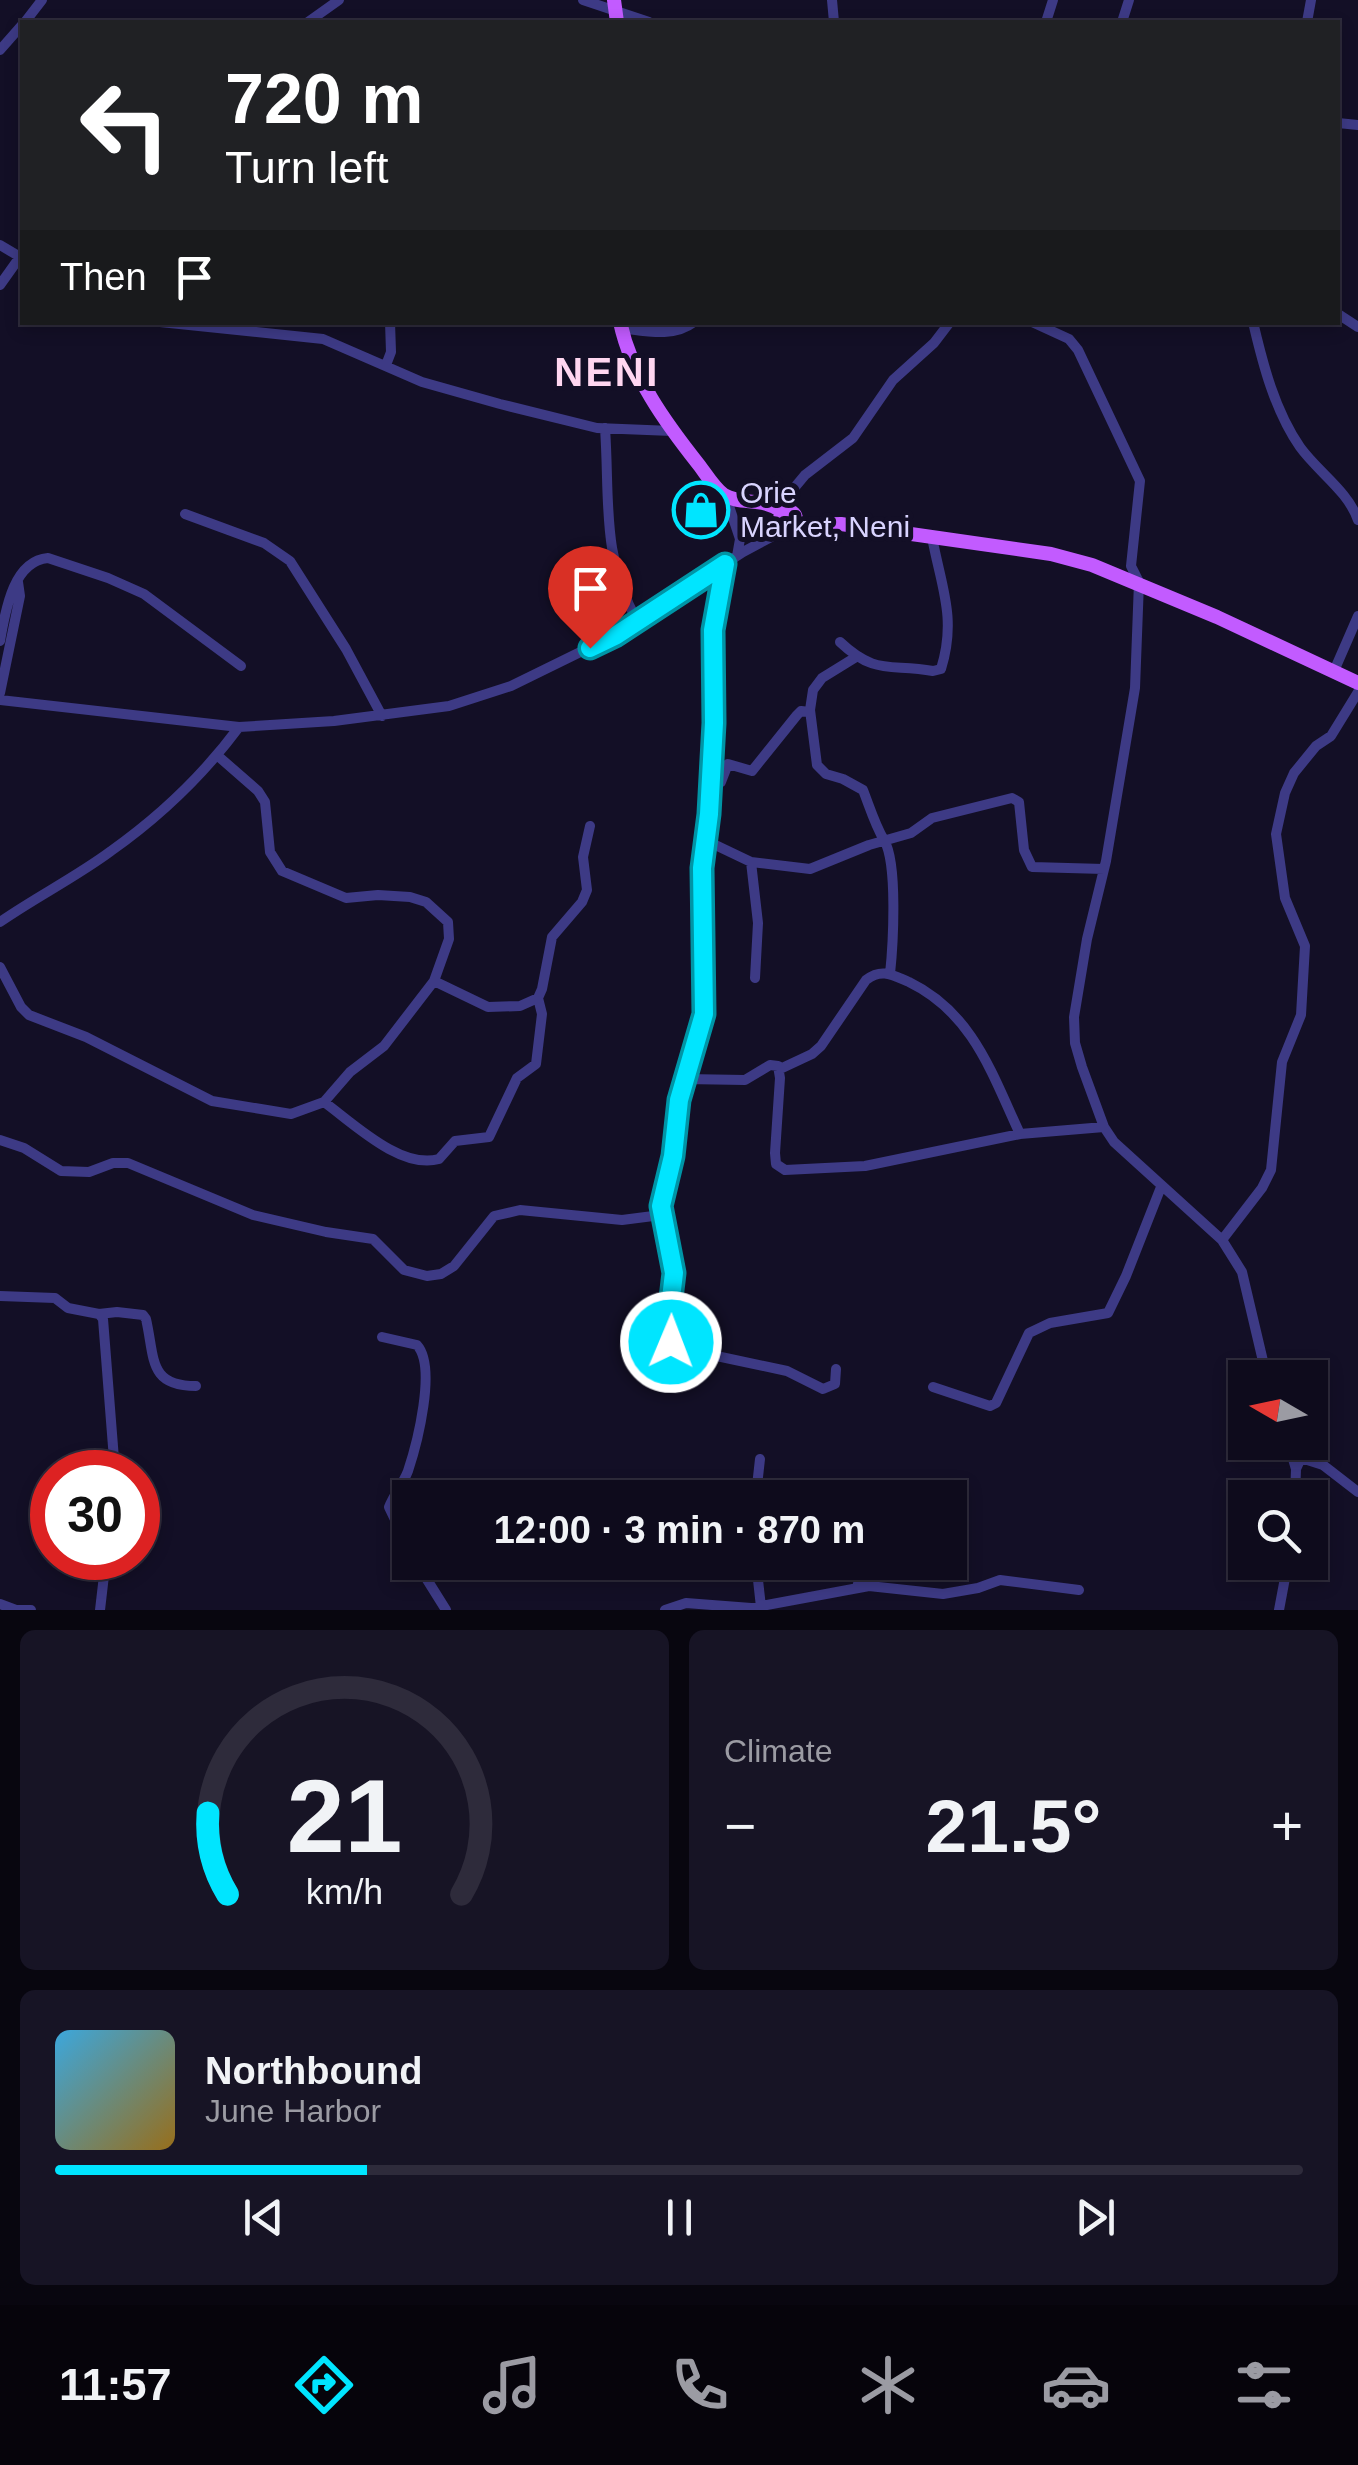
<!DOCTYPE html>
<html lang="en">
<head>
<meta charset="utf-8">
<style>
	body { margin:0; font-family:Arial,sans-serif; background:#171425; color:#f1f3f6; height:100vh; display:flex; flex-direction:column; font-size:38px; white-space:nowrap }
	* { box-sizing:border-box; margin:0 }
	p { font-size:32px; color:#9b9ba3 }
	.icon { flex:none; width:55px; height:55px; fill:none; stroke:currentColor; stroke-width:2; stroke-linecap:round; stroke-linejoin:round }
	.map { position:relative; height:1610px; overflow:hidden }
	.drawer { display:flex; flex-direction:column; gap:20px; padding:20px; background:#08060f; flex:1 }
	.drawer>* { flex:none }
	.banner { position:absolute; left:20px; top:20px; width:1320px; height:305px; border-radius:0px; box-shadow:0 5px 15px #0003,0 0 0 2px #2e2b3b; background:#202124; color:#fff; overflow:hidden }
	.needle { width:65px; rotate:279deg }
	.fabs { position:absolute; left:1228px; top:1360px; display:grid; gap:20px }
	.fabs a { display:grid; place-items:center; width:100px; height:100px; border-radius:0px; background:#0e0b1c; box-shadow:0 5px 15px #0003,0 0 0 2px #2e2b3b; font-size:50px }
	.speed { position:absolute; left:30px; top:1450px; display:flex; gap:20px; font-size:50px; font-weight:700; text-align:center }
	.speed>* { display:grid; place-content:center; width:130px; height:130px; border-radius:50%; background:#0e0b1c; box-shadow:0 5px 15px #0003,0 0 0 2px #2e2b3b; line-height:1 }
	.speed .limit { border:15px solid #d22; background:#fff; color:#111 }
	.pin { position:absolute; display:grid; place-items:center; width:85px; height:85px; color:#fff; margin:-102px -42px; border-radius:50% 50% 50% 0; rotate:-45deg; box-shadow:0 0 10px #0007 }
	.pin .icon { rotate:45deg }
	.me { position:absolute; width:110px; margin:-55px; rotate:1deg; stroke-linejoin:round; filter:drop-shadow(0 0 8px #0008) }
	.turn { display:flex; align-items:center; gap:35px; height:210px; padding:0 40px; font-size:45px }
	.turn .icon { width:130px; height:130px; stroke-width:2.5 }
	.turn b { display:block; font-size:70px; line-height:85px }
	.then { display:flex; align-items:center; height:95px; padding:0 40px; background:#0003; gap:20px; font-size:38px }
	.big { font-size:75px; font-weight:700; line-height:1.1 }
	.drawer .widget { flex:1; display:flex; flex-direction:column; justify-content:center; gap:15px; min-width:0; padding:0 35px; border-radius:15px; background:#171425 }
	.drawer .dial { align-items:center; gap:0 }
	.dial svg { height:260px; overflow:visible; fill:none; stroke:#2e2b3b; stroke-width:7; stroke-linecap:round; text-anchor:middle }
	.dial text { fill:#f1f3f6; stroke:none }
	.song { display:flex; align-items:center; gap:30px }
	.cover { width:120px; height:120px; border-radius:15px; background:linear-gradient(135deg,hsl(200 70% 55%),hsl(40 70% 35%)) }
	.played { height:10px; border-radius:5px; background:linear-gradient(90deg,#00e5ff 25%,#2e2b3b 25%) }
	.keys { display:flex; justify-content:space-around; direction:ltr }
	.heat { display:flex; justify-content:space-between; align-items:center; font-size:55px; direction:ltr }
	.drawer .tiles { flex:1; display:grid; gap:20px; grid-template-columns:1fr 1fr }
	.widget:last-child { grid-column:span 2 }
	.trip { position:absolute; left:392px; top:1480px; width:575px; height:100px; border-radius:0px; background:#0e0b1c; box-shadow:0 5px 15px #0003,0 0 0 2px #2e2b3b; font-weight:700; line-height:100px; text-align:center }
	.menu { display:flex; height:160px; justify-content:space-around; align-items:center; background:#06040b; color:#9b9ba3 }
	.menu .icon { width:70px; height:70px }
	.menu .active { color:#00e5ff }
	.menu b { font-size:45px; color:#f1f3f6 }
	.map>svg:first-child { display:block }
</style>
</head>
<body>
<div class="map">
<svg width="1358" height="1610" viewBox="0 0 1358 1610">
	<rect width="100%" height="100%" fill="#130f26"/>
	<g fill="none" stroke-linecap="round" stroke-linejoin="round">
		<path stroke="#3d3a85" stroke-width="10" d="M583 0 649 22
			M832 0 834 22
			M25 22 42 0
			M308 22 339 0
			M1046 22 1053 0
			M1122 22 1129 0
			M1307 22 1311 0
			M0 50 22 25
			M1338 123 1358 125
			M0 245 22 258
			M0 285 22 254
			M1338 314 1358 327
			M160 322 323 339 422 382 500 404 597 428 672 431
			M1032 322 1069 339 1078 350 1140 481 1131 566 1139 582 1135 688 1106 861 1087 939 1074 1017 1075 1043 1082 1067 1104 1127 1114 1142 1222 1240 1242 1272 1267 1378
			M1253 322C1263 365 1275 411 1300 447 1318 472 1348 491 1358 520
			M621 328C646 331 673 338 694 322
			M386 365 391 352 390 322
			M605 428C610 500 601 555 637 621
			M726 497 740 539 737 556
			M786 510 785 499 805 475 853 438 893 380 934 343 950 322
			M185 514 264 543 290 561 346 649 382 716
			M725 564 713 630 714 723 709 814 702 867 704 1014 679 1100 673 1156 661 1206 673 1273 667 1331 671 1342 679 1348 787 1371 823 1389 835 1384 836 1369
			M0 641C5 614 12 561 48 558L108 578 144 594 241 666
			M840 642C876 676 890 663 933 671L941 669C957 618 941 586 932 537
			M856 657 822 678 813 690 810 710 817 765 826 774 843 779 863 790C870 808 875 825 884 840 898 863 893 946 890 974
			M1334 671 1358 616
			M0 693 20 596 18 582
			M0 700 239 727 334 721 449 706 511 686 615 635 743 552 790 527
			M709 781 721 782 728 764 752 771 797 715 801 711 810 712
			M707 841 751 862 810 869 869 845 911 833 932 818 1012 798 1019 802 1024 850 1032 867 1104 869
			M751 862 758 923 755 978
			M0 922C36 897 76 877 111 851 159 817 204 774 239 727
			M0 967 21 1007 29 1015 86 1037 212 1101 291 1114 324 1102 350 1072 384 1046 434 981 449 939 448 922 426 902 410 897 378 895 346 898 282 871 270 852 265 802 258 791 218 756
			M434 981 488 1007 520 1006 538 998 542 989 552 937 582 902 587 890 583 857 590 826
			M780 1069 812 1054 821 1046 866 980C882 968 892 975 909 982 973 1013 992 1074 1020 1134
			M685 1079 745 1080 770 1065 778 1066 780 1078 775 1153 776 1164 785 1170 865 1166 1020 1134 1104 1127
			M324 1102C353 1123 401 1170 439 1159L455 1141 489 1137 517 1078 536 1064 542 1014 538 998
			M0 1140 24 1148 61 1171 89 1172 113 1163H128L253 1215 326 1232 373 1239 404 1270 427 1276 441 1274 454 1266 494 1216 520 1210 622 1220 661 1215
			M1222 1240 1262 1188 1271 1170 1282 1062 1301 1015 1305 946 1285 898 1276 834 1285 793 1294 773 1316 746 1331 736 1358 692
			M0 1296 55 1298 68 1308 99 1314 103 1319 115 1472
			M99 1314 117 1312 143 1315 146 1319C155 1358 148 1386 196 1386
			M382 1337 417 1345C437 1367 417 1444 408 1471 403 1484 394 1494 389 1507L410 1551
			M933 1387 990 1406 996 1403 1029 1333 1050 1323 1108 1313 1126 1276 1161 1187
			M1288 1442 1296 1469 1295 1498
			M1296 1469 1301 1458 1323 1465 1358 1492
			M751 1498 757 1486 760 1459
			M416 1562 446 1610
			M756 1562 761 1607
			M857 1587 865 1562
			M0 1604 16 1610
			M15 1610H31
			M100 1610 106 1558
			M665 1610 686 1603 751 1608 869 1586 943 1594 978 1588 1000 1580 1079 1590
			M1279 1610 1288 1562"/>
		<path stroke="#c25bff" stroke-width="14" d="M614 0 617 22
			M620 322C632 377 665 422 699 465 706 474 714 488 724 495 741 506 762 496 783 512
			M780 519a8 8 0 1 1 16 0a8 8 0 1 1-16 0Z
			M793 525 841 524 1051 554 1092 565 1217 617 1358 683"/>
	</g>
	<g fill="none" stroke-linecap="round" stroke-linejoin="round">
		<g stroke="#0095a6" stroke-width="25">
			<path id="route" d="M590 648 615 636 725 564 713 630 714 723 709 814 702 868 704 1014 679 1100 673 1156 661 1206 674 1273 667 1332 671 1342"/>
		</g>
		<use href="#route" stroke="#00e5ff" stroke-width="18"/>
	</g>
	<defs>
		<g id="shop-ring" transform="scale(2.875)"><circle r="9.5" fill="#130f26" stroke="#00e5ff" stroke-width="1.5"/><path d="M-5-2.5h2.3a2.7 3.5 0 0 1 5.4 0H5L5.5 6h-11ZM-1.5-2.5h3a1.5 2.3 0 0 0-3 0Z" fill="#00e5ff"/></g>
	</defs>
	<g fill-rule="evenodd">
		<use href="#shop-ring" x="701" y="510"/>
	</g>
	<g text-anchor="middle" stroke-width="10" stroke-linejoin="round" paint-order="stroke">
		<g font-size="30" fill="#d9d4ff" stroke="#130f26" text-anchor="start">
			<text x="740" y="503">Orie<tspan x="740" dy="34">Market, Neni</tspan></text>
		</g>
		<g font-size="40" font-weight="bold" letter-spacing="2.5" fill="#ffd6f0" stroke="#130f26">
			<text x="607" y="386">NENI</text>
		</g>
	</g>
</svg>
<div class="fabs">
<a><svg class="needle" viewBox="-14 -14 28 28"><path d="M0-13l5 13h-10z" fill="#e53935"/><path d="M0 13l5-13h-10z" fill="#9b9ba3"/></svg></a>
<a><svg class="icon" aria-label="search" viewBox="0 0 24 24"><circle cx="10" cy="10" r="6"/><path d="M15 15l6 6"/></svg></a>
</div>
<div class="speed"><div class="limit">30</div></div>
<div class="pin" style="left:590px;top:648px;background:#d93025"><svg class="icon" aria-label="arrive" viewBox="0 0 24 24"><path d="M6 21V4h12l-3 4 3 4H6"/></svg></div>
<svg class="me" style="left:671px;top:1342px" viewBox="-20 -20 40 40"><circle r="17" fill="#00e5ff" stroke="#fff" stroke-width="3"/><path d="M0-11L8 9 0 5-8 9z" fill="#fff"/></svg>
<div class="trip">12:00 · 3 min · 870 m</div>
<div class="banner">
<div class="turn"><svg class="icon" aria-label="left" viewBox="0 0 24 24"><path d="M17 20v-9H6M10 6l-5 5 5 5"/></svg><div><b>720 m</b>Turn left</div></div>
<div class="then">Then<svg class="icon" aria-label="arrive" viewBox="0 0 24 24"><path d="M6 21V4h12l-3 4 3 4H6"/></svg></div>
</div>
</div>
<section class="drawer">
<div class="tiles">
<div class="widget dial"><svg viewBox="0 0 100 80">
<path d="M14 69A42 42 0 1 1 86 69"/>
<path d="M14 69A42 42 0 0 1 8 44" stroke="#00e5ff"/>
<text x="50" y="56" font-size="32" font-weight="700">21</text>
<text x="50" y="72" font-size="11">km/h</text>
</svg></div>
<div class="widget"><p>Climate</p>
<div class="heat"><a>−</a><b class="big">21.5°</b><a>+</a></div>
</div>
<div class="widget">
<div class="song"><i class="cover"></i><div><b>Northbound</b><p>June Harbor</p></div></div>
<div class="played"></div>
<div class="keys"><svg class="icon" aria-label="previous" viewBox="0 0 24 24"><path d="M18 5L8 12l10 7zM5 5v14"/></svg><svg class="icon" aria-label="pause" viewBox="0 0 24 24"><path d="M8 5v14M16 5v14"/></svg><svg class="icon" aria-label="next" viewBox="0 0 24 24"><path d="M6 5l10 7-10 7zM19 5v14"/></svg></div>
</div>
</div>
</section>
<nav class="menu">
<b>11:57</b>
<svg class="icon active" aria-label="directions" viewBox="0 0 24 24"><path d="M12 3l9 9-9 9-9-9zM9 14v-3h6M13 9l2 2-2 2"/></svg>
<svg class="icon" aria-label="music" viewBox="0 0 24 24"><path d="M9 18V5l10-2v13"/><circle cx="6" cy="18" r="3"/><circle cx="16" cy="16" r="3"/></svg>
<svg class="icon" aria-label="phone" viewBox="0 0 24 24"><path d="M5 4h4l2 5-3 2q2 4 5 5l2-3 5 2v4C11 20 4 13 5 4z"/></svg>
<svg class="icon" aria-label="climate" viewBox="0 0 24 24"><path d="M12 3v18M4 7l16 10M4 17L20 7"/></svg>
<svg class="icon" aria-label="car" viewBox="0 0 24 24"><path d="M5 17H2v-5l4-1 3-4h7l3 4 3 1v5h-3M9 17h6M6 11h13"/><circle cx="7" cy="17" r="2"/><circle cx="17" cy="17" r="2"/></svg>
<svg class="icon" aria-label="filters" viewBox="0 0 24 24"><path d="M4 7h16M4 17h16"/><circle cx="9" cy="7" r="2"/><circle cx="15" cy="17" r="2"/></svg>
</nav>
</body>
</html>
